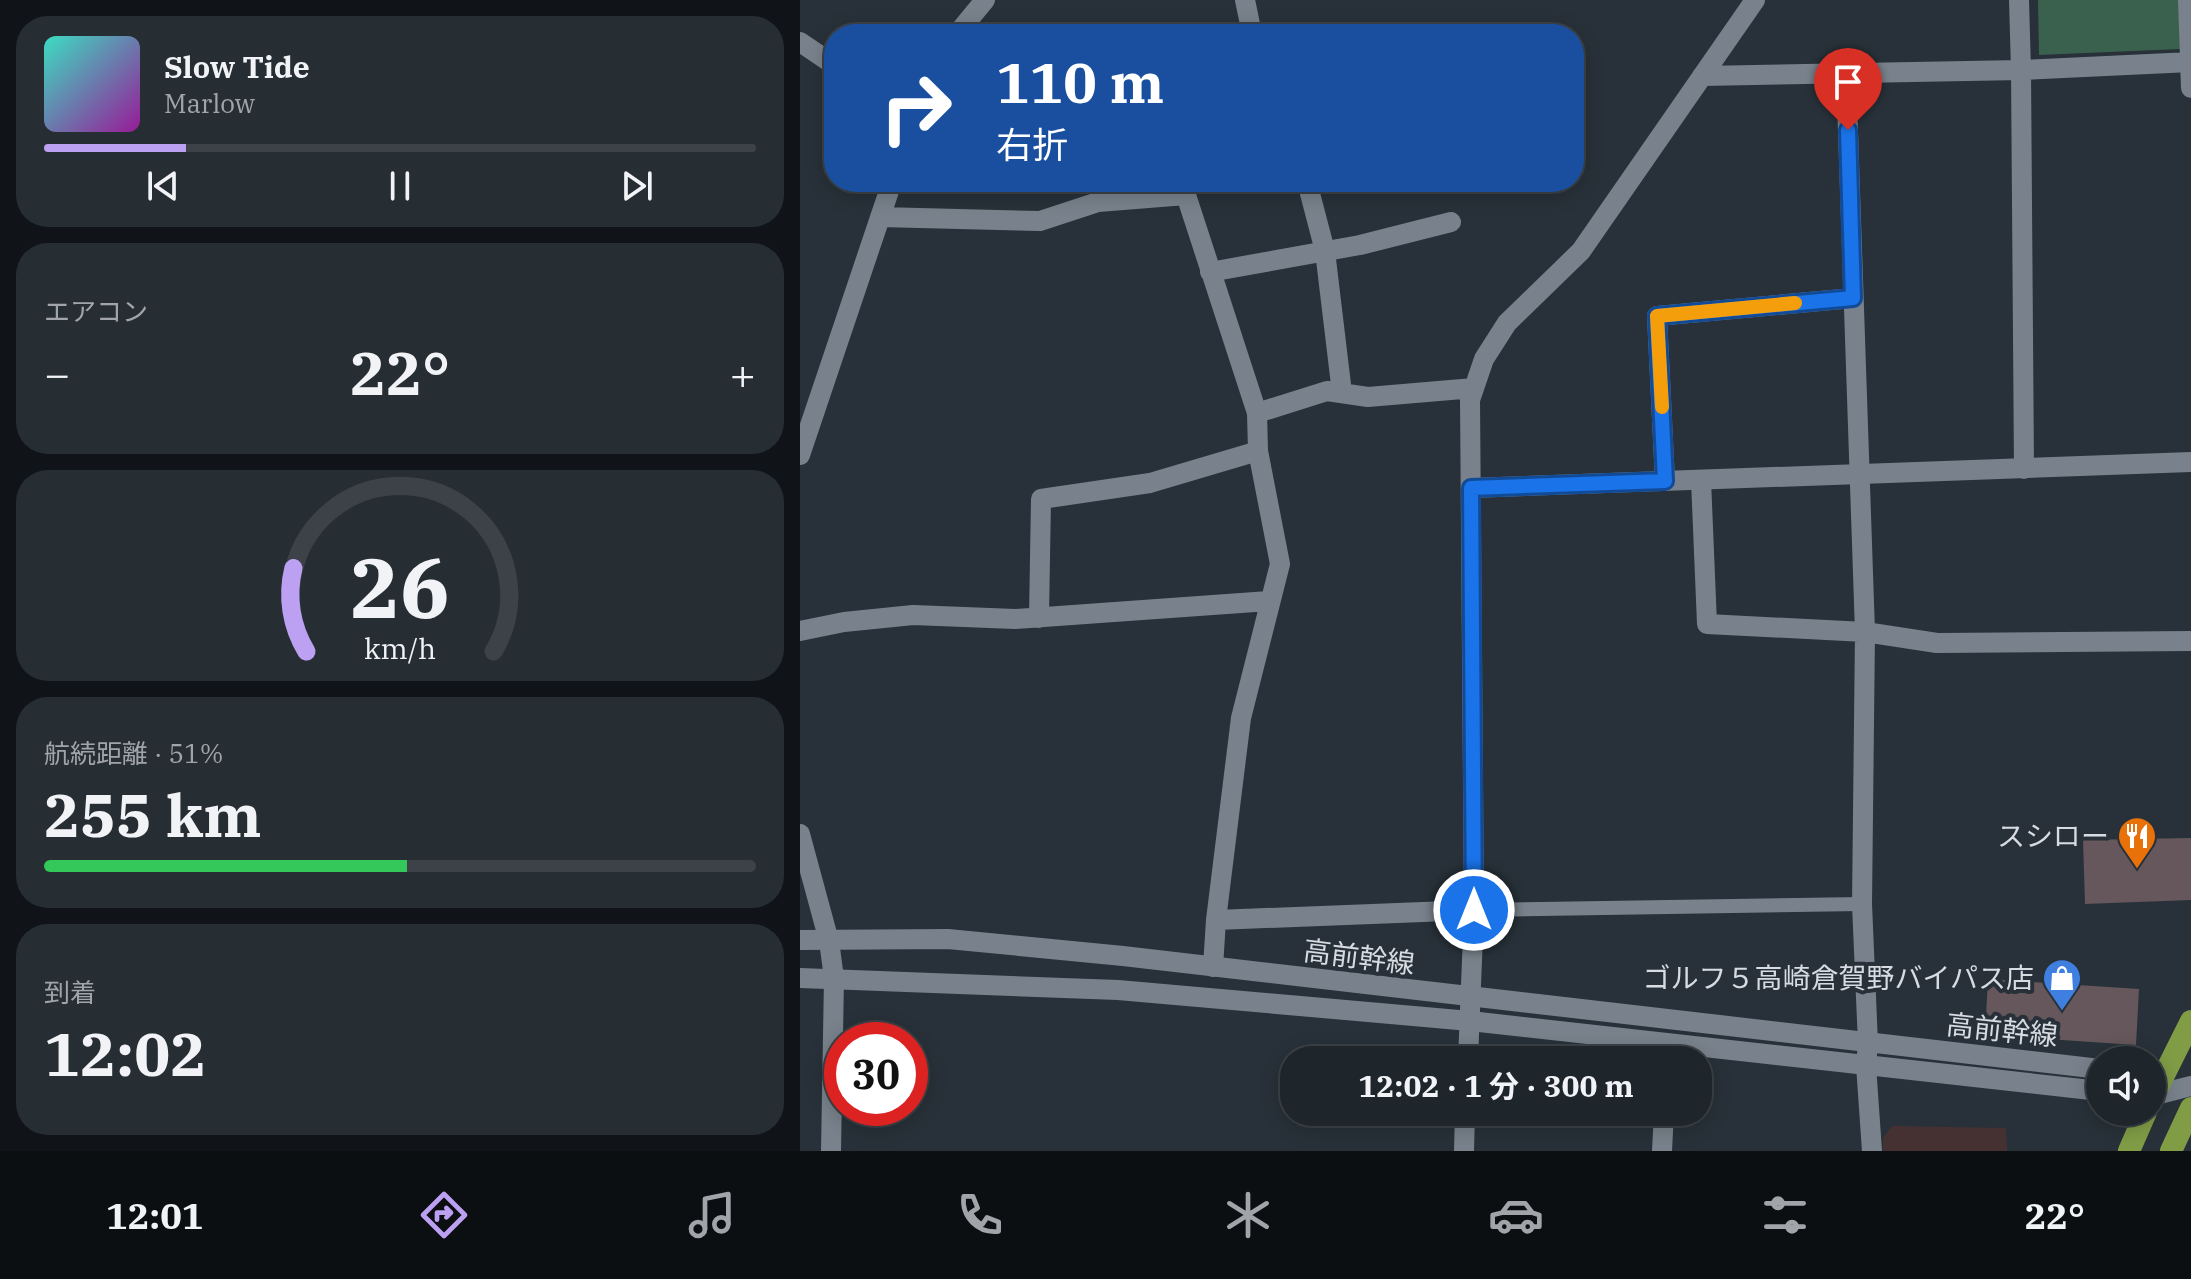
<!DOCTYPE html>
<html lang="ja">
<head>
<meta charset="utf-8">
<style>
	body { margin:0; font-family:"IBM Plex Serif","Noto Sans JP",serif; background:#262d33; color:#f1f3f6; height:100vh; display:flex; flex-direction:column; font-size:30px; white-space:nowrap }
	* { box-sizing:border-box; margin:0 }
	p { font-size:26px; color:#a1a5a9 }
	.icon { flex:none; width:44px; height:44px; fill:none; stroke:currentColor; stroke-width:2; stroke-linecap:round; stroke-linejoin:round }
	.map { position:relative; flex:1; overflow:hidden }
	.sheet { display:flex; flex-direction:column; gap:16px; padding:16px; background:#101418; width:800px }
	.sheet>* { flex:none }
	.banner { position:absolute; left:24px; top:24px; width:760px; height:168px; border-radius:32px; box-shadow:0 4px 20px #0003,0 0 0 2px #3c4247; background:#1a4fa0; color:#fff; overflow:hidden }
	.controls { position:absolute; left:1286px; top:1046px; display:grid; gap:16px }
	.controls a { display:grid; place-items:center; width:80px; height:80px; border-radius:50%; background:#1e252b; box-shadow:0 4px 20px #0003,0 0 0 2px #3c4247; font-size:40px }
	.speed { position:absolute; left:24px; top:1022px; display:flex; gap:16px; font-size:40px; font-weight:700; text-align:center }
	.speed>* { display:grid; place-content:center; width:104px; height:104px; border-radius:50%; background:#1e252b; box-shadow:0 4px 20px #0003,0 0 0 2px #3c4247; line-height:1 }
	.speed .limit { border:12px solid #d22; background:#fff; color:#111 }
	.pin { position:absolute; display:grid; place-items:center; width:68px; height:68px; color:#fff; margin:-82px -34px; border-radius:50% 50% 50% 0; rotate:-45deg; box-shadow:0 0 8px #0007 }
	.pin .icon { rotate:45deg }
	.me { position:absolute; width:88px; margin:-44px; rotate:0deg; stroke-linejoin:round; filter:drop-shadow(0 0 6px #0008) }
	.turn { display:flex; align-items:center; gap:28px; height:168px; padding:0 40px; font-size:36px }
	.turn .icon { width:104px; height:104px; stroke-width:2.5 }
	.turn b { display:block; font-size:56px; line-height:68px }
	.big { font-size:60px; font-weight:700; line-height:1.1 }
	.sheet .card { flex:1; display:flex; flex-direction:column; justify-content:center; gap:12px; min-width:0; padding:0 28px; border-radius:32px; background:#262d33 }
	.sheet .dial { align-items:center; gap:0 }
	.dial svg { height:208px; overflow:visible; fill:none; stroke:#3c4247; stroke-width:7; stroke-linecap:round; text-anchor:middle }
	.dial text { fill:#f1f3f6; stroke:none }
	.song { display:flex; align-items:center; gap:24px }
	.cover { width:96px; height:96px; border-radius:12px; background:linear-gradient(135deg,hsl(170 70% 55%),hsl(300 70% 35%)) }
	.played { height:8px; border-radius:4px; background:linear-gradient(90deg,#bca0f2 20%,#3c4247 20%) }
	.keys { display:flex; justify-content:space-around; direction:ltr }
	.heat { display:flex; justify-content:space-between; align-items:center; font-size:44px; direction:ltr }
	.charge { height:12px; border-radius:6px; background:linear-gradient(90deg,#34c759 51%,#3c4247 0) }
	.trip { position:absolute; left:480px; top:1046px; width:432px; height:80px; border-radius:32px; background:#1e252b; box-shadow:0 4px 20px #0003,0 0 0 2px #3c4247; font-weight:700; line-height:80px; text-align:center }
	.dock { display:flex; height:128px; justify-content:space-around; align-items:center; background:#0c0f11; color:#a1a5a9 }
	.dock .icon { width:56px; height:56px }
	.dock .active { color:#bca0f2 }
	.dock b { font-size:36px; color:#f1f3f6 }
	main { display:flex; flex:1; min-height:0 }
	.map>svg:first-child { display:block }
</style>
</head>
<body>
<main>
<section class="sheet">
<div class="card">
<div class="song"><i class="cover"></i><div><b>Slow Tide</b><p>Marlow</p></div></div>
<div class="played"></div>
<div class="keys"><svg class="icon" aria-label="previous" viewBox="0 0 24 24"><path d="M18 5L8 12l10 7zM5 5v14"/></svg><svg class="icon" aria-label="pause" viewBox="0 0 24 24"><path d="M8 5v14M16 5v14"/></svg><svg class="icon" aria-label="next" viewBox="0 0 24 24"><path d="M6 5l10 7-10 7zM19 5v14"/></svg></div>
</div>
<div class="card"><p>エアコン</p>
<div class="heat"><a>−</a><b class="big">22°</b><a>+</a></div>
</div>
<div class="card dial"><svg viewBox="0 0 100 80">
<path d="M14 69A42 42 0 1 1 86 69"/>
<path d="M14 69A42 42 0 0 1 9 37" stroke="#bca0f2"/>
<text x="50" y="56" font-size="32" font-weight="700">26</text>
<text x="50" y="72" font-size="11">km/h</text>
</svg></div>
<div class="card"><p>航続距離 · 51%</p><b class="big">255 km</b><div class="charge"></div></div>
<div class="card"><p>到着</p><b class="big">12:02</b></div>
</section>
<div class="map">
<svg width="1391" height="1151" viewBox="0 0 1391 1151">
	<rect width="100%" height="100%" fill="#283139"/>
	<path fill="#463132" d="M1092 1126 1206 1128 1207 1151H1083V1138Z"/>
	<path fill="#3a614e" d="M1238 0H1379L1380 49 1239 55Z"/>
	<path fill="#65575b" d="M1391 838V900L1285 904 1283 840Z
		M1188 979 1339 989 1336 1045 1185 1035Z"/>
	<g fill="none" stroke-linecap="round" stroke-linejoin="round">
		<path stroke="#79828c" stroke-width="14" d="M674 910 1062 904"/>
		<path stroke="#79828c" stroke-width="20" d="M445 0 452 34
			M1219 0 1221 70 1224 469
			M1388 0 1391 88
			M157 34 185 0
			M0 42 34 65
			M1046 73 1065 632 1137 643 1391 641
			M902 76 1221 70 1391 62
			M507 182 525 251 542 393
			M80 217 240 221 298 202 386 195 457 413 458 451 480 564 441 718 416 920 413 967
			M410 272 560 245 651 222
			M457 413 527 391 568 397 674 388
			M0 455 92 182
			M901 480 907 624 1065 632 1062 904 1068 1044 1066 1065 1072 1151
			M865 481 857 316 1053 298
			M239 618 241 499 350 483 458 451
			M0 631 44 622 113 615 215 619 469 601
			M0 834 29 941 34 978 31 1151
			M416 920 674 910
			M668 1060 674 910 670 400 684 359 707 323 781 251 955 0
			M664 1151 665 1112
			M862 1151 864 1112"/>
		<path stroke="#79828c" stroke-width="20" d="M671 488 1391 462
			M0 940 148 939 323 956 1300 1069
			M0 978 318 990 670 1021 1300 1091
			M1352 1096 1391 1086"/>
		<path stroke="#809d46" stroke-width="22" d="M1352 1099 1391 1021
			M1329 1151 1346 1112
			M1371 1151 1391 1108"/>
	</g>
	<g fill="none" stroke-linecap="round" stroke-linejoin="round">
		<g stroke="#114b97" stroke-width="20">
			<path id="route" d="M674 910 671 488 865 481 857 316 1053 298 1048 130"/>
		</g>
		<use href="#route" stroke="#1a73e8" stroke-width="14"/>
		<path stroke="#f59e0b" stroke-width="14" d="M862 407 857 316 995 303"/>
	</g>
	<defs>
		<g id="restaurant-pin" transform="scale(2)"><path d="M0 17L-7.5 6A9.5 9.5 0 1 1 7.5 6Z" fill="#e8710a" stroke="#283139"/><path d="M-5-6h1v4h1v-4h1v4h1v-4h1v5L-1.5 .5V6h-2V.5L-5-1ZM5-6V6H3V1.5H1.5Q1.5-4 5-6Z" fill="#fff"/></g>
		<g id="shop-pin" transform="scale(2)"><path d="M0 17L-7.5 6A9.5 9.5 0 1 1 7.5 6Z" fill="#3f7fe0" stroke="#283139"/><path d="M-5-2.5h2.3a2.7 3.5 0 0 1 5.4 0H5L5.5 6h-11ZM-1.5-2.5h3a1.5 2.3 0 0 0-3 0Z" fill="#fff"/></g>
	</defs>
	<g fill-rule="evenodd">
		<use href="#restaurant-pin" x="1337" y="836"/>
		<use href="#shop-pin" x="1262" y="978"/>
	</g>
	<g text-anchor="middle" stroke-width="8" stroke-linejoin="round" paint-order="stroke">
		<g font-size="28" fill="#d7dce2" stroke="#283139" text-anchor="end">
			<text x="1309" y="846">スシロー</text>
			<text x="1234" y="988">ゴルフ５高崎倉賀野バイパス店</text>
		</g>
		<g font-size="28" fill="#d7dce2" stroke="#283139">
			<text transform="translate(559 957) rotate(7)" y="10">高前幹線</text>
			<text transform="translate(1202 1030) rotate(6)" y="10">高前幹線</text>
		</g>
	</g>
</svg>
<div class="controls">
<a><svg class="icon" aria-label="sound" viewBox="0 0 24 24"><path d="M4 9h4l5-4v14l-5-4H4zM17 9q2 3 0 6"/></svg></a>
</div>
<div class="speed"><div class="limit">30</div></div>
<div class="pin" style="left:1048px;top:130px;background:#d93025"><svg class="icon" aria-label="arrive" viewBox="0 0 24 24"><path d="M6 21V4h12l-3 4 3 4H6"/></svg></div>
<svg class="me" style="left:674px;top:910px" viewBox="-20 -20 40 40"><circle r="17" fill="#1a73e8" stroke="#fff" stroke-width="3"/><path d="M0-11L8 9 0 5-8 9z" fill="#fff"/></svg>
<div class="trip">12:02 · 1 分 · 300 m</div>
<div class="banner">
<div class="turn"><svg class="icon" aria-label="right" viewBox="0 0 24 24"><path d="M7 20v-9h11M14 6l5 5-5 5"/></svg><div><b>110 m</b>右折</div></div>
</div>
</div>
</main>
<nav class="dock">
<b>12:01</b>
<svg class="icon active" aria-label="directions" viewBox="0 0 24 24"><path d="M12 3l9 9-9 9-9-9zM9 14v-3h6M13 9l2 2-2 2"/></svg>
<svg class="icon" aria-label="music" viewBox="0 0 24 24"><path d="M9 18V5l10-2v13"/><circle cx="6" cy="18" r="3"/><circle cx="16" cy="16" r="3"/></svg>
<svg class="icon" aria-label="phone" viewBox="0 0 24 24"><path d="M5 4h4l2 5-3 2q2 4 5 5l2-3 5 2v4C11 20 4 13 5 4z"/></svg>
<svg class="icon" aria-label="climate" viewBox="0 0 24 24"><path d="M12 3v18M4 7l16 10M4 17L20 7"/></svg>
<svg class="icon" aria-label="car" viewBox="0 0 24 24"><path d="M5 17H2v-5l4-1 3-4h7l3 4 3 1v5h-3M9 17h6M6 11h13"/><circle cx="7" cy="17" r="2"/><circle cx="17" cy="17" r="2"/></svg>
<svg class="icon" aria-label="filters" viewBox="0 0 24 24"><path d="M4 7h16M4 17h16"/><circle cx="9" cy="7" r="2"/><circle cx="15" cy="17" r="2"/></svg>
<b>22°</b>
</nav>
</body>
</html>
